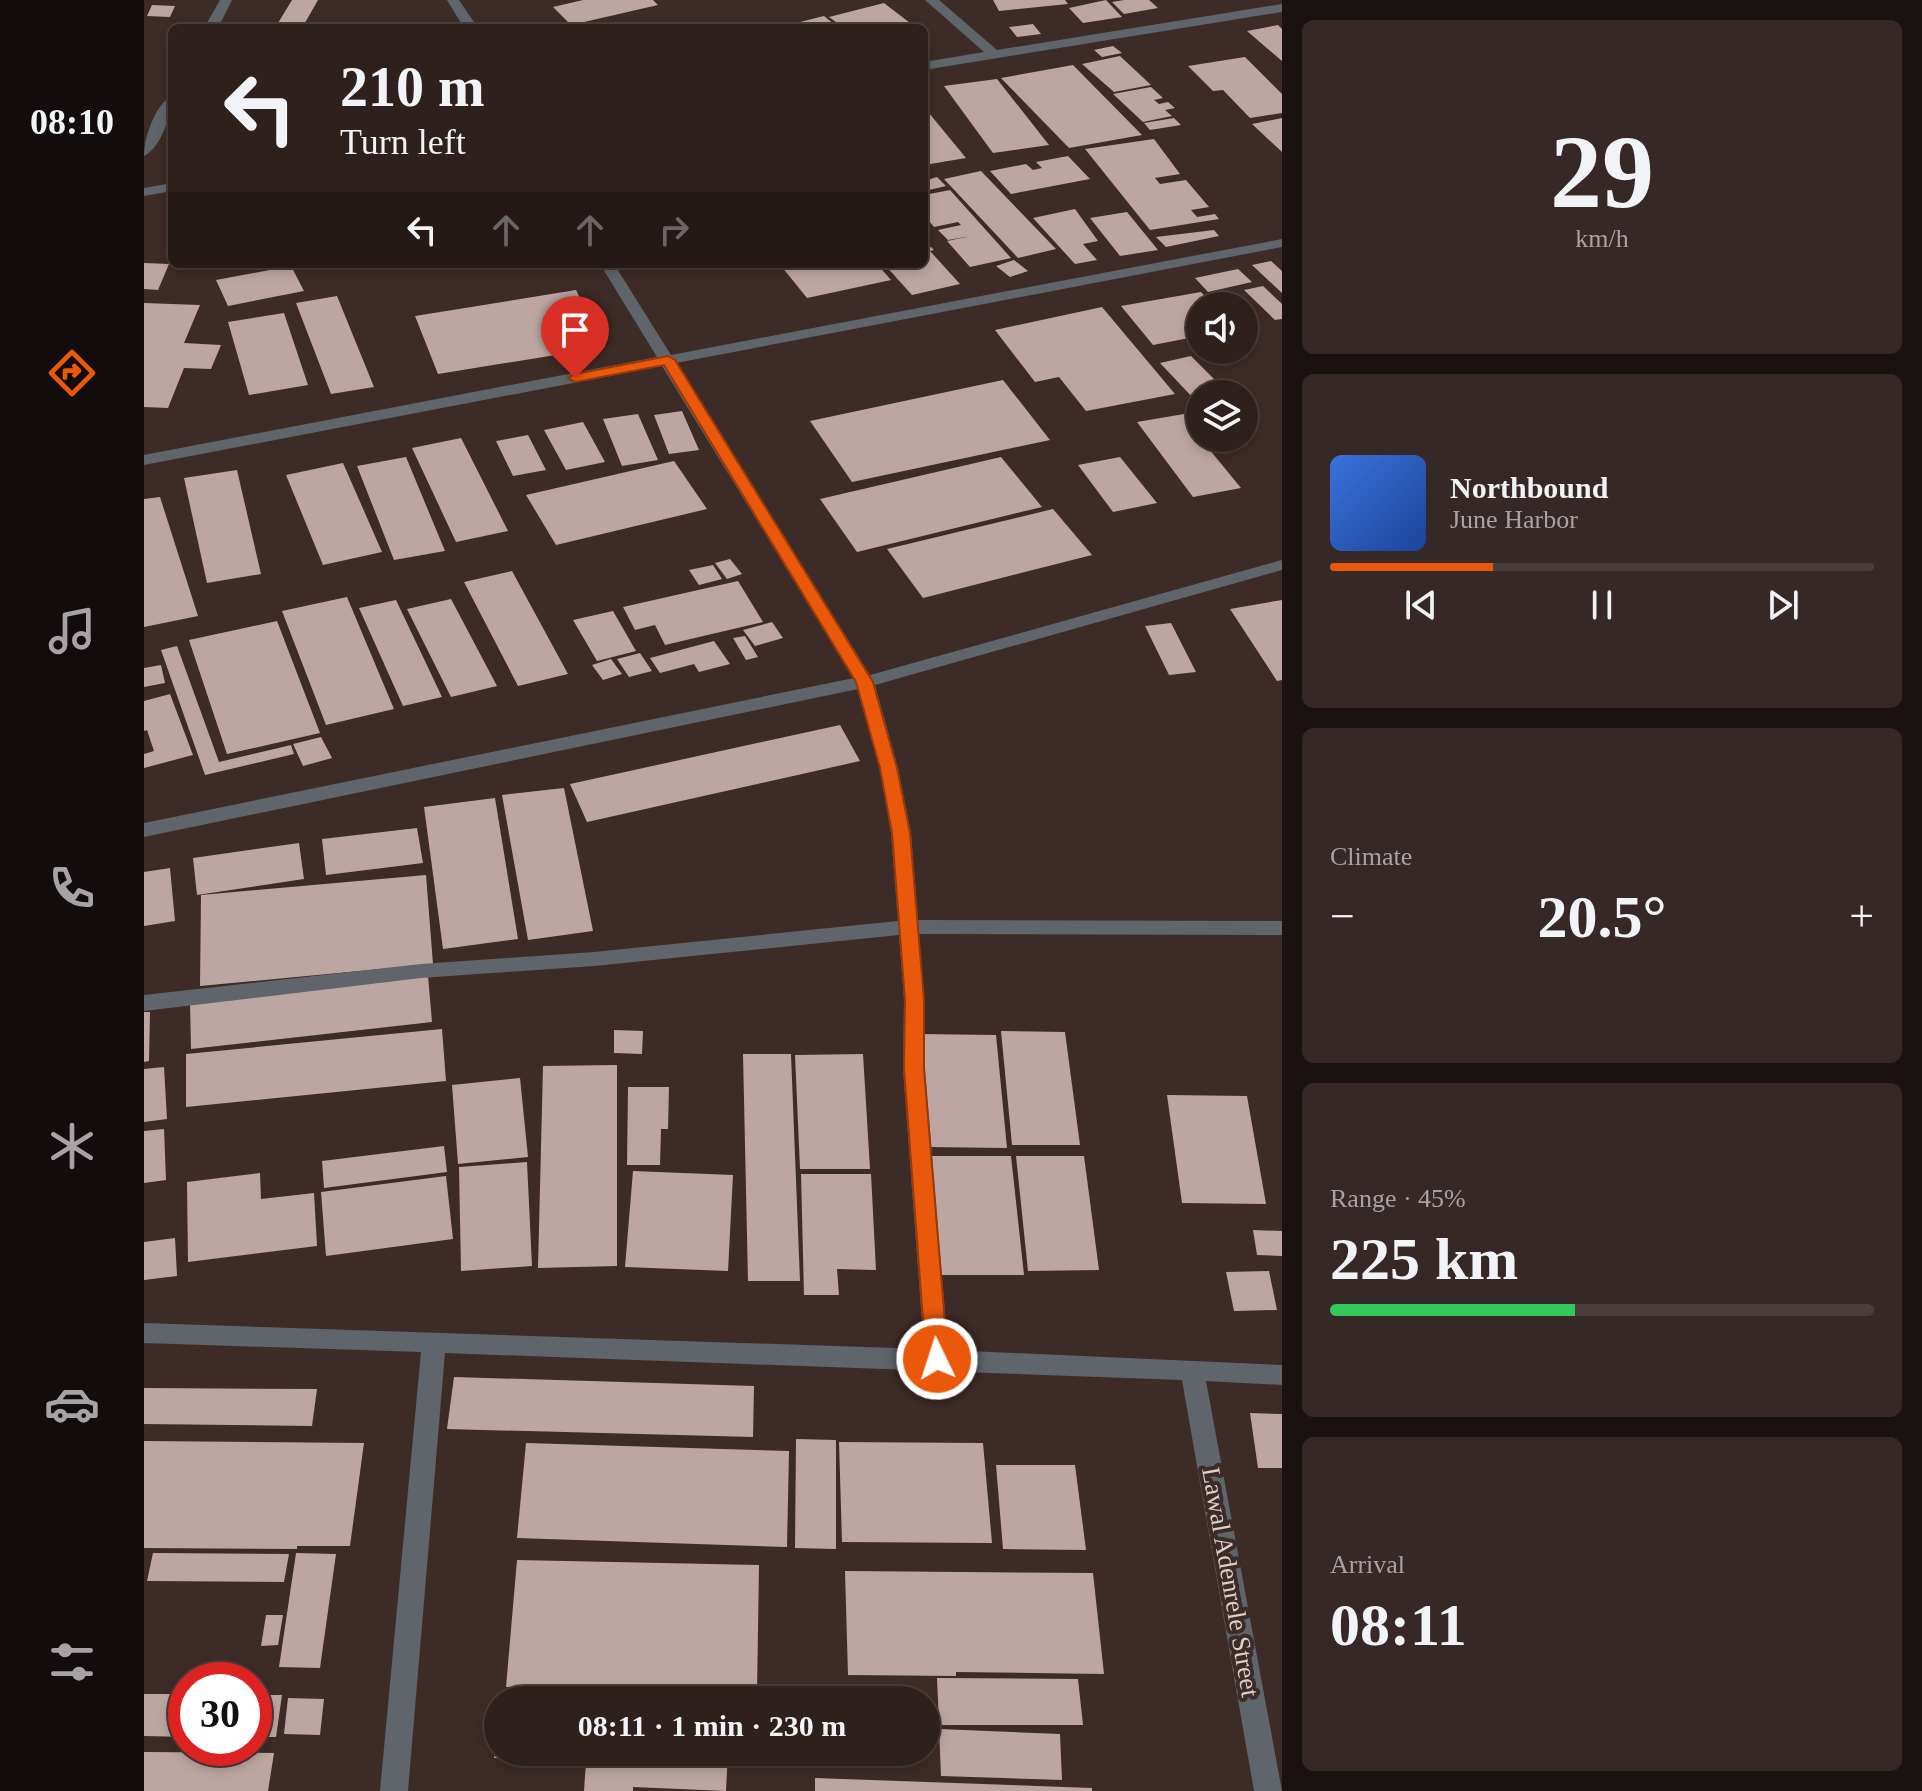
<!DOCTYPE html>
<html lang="en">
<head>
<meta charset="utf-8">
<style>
	body { margin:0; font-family:"Times New Roman",serif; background:#362826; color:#f1f3f6; height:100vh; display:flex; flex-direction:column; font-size:30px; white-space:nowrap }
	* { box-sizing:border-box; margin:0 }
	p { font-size:26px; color:#a7a3a4 }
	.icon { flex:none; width:44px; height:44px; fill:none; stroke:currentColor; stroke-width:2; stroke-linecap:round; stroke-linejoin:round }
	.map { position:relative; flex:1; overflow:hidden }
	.panel { display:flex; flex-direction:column; gap:20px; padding:20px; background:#191210; width:640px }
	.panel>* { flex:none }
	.top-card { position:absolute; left:24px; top:24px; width:760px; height:244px; border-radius:12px; box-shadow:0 4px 12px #0003,0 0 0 2px #493e3b; background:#2e201d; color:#f1f3f6; overflow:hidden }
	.buttons { position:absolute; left:1042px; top:292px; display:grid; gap:16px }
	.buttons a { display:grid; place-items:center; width:72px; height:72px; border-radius:50%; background:#2e201d; box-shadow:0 4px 12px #0003,0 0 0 2px #493e3b; font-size:40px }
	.speed { position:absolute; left:24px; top:1662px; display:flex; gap:16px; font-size:40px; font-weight:700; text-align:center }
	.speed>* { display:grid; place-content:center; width:104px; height:104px; border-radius:50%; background:#2e201d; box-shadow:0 4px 12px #0003,0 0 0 2px #493e3b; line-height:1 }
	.speed .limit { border:12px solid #d22; background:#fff; color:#111 }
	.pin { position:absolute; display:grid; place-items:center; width:68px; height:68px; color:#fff; margin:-82px -34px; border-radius:50% 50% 50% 0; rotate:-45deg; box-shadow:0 0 8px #0007 }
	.pin .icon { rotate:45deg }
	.me { position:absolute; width:88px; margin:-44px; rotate:356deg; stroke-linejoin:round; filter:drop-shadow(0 0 6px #0008) }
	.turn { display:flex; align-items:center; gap:28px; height:168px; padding:0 40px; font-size:36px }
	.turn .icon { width:104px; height:104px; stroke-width:2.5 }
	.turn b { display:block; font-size:56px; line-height:68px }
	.lanes { display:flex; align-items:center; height:76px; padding:0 40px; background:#0003; justify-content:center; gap:40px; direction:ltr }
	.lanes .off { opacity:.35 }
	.big { font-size:60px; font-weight:700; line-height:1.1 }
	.panel .card { flex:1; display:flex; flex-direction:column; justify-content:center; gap:12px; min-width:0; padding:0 28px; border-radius:12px; background:#362826 }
	.panel .dial { align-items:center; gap:0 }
	.dial b { font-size:104px; line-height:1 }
	.song { display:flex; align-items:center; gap:24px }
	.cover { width:96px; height:96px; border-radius:12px; background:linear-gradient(135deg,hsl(220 70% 55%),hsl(220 70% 35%)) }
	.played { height:8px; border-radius:4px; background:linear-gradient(90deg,#ea580c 30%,#493e3b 30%) }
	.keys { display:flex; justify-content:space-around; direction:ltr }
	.heat { display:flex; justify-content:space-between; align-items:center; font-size:44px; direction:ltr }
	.charge { height:12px; border-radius:6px; background:linear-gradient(90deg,#34c759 45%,#493e3b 0) }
	.trip { position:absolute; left:340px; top:1686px; width:456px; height:80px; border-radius:40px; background:#2e201d; box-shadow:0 4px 12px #0003,0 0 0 2px #493e3b; font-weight:700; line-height:80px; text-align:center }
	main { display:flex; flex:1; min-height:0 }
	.tab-bar { display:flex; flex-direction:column; width:144px; justify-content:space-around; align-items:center; background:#120d0c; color:#a7a3a4 }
	.tab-bar .icon { width:56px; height:56px }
	.tab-bar .on { color:#ea580c }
	.tab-bar b { font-size:36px; color:#f1f3f6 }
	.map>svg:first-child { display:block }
</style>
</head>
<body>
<main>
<nav class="tab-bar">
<b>08:10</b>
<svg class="icon on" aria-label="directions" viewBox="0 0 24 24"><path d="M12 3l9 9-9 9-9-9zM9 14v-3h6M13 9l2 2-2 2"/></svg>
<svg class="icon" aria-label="music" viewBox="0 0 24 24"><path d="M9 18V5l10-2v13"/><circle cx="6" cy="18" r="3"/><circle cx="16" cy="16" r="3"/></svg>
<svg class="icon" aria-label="phone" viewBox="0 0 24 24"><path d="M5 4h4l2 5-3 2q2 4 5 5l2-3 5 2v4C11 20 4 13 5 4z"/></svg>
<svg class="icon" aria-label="climate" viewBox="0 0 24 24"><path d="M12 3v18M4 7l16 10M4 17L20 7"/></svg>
<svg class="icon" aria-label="car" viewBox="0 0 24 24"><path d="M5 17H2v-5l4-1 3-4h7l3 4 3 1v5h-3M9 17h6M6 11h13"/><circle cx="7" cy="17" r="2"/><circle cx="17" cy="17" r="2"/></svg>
<svg class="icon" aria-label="filters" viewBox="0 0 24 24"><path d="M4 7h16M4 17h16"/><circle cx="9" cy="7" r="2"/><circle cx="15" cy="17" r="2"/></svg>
</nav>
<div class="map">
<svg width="1138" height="1791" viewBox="0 0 1138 1791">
	<rect width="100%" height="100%" fill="#3d2b27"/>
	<path fill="#bda6a1" d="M148 0H174L158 28H131Z
		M439 0H509L514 5 427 25 409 7Z
		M849 0H921L924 4 855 11Z
		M962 0 978 17 939 23 925 8Z
		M980 0H1005L1014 8 980 14 968 2Z
		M740 3 766 23 746 28H700L685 17Z
		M8 5 31 6 26 17 3 16Z
		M680 16 695 28H636V27Z
		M889 24 897 34 873 37 865 27Z
		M1134 25 1138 29V61L1103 31Z
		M969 46 978 53 958 57 950 50Z
		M976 56 1007 85 970 92 938 64Z
		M1101 57 1138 94V113L1106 118 1079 90 1069 91 1044 66Z
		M929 65 998 135 925 148 857 78Z
		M853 79 905 145 849 153 800 86Z
		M1007 87 1019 98 1010 100 1015 104 1024 102 1031 108 1021 110 1028 116 999 122 969 94Z
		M780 107 822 158 780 165Z
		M1030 118 1037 125 1006 130 1000 123Z
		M1138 118V152L1108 124Z
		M1010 139 1036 174 1011 178 1016 184 1042 180 1065 207 1047 210 1053 217 1071 214 1075 219 1006 230 941 149Z
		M924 156 946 179 867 194 846 171 882 164 889 170 898 168 892 162Z
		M837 171 912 249 874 258 800 179Z
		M793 177 802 186 785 190 780 185V181Z
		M806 190 867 258 826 267 803 241 827 236 804 240 794 230 817 225 814 222 790 227 780 215V195Z
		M931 209 954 241 939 244 953 260 931 264 889 218Z
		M983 212 1014 250 976 256 946 218Z
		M1070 230 1075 236 1022 247 1012 237Z
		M787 247 790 250 786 251 816 284 768 295 740 264H780V249Z
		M870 260 884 271 866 277 852 266Z
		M1127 261 1138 271V293L1108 265Z
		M0 263 25 264 14 290 0 289Z
		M653 264H733L747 280 663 298 638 267Z
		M147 266 160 291 84 306 72 280Z
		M1094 269 1108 282 1064 292 1051 278Z
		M1119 286 1138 304V319L1131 320 1100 290Z
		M432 290 461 347 294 374 271 316Z
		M1057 292 1070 306H1056V350L1045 338 1009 345 977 306Z
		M193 296 230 387 187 394 152 303Z
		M0 303 56 305 40 343 77 345 67 369 40 368 24 408 0 407Z
		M958 307 1031 394 942 411 915 377 891 382 851 330Z
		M140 313 164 385 105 395 84 322Z
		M1047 356 1083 392 1056 394V399L1051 400 1016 363Z
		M859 380 906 440 708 482 666 421Z
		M538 411 555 450 525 454 510 415Z
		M494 414 514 460 478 466 459 419Z
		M1040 414 1056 438 1097 488 1049 497 993 422Z
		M439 422 461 462 422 470 400 430Z
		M384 435 402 470 369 476 352 441Z
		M317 438 364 531 312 542 268 448Z
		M262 457 301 551 250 560 213 466Z
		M857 457 898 507 713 552 676 499Z
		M976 457 1013 503 969 512 934 465Z
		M530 461 563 509 412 545 382 495Z
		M199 463 238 552 179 565 142 475Z
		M93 470 117 574 63 583 40 478Z
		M16 497 54 616 0 627V499Z
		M909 509 948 555 779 598 743 549Z
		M586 559 598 574 583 579 571 563Z
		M569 565 578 579 555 585 545 570Z
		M368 571 424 674 374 686 320 582Z
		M594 581 619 622 521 645 511 625 491 630 479 607Z
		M203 597 250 709 182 725 138 611Z
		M307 599 353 686 307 697 263 609Z
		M252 600 298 697 259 706 215 608Z
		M1138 600V680L1133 681 1086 609Z
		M469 611 492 651 453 661 429 620Z
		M133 621 176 733 83 754 45 640Z
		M628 622 639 638 611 646 599 630Z
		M1027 623 1052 672 1025 675 1001 626Z
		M601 636 614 657 602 660 589 638Z
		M570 641 586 664 555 672 550 664 516 673 506 658Z
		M33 646 75 762 147 745 150 754 61 775 17 650Z
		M496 653 508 671 485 677 473 659Z
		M467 659 478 674 459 680 448 665Z
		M17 665 21 683 0 687V668Z
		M26 694 49 755 0 768V754L10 751 3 730 0 731V701Z
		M696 725 716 761 443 822 426 784Z
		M177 737 188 758 159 766 149 744Z
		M420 788 449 931 384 940 358 795Z
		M351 798 374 939 299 949 280 807Z
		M273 828 279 863 182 875 178 839Z
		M155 843 160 879 53 895 49 858Z
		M26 868 31 921 0 926V872Z
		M282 875 289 964 56 986 57 895Z
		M284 976 288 1022 47 1049 46 1002Z
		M0 1012H6L5 1061 0 1062Z
		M298 1029 302 1081 42 1107V1054Z
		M470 1030 499 1031 498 1054 470 1053Z
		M857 1031 921 1032 936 1145H868Z
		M775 1034 852 1035 863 1148 784 1147Z
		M599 1054H647L656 1281H604Z
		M719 1054 726 1169H656L651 1055Z
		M473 1065V1266L394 1268 399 1066Z
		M20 1067 23 1119 0 1122V1069Z
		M376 1078 384 1157 314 1164 308 1085Z
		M484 1087H525L524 1129H517L516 1165H483Z
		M1023 1095 1103 1096 1122 1204 1038 1203Z
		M20 1129 22 1180 0 1183V1131Z
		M300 1146 303 1172 180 1188 178 1161Z
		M787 1156H867L880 1275H796Z
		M872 1156H940L955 1270 884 1271Z
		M383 1162 388 1266 317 1271 315 1167Z
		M489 1171 589 1175 584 1271 481 1267Z
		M116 1173 117 1199 170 1193 173 1246 44 1262 43 1182Z
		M657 1174H727L732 1270 693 1269 695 1295H660Z
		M302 1176 309 1239 182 1256 177 1192Z
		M1109 1230 1138 1231V1256L1113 1255Z
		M31 1238 33 1276 0 1280V1242Z
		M1125 1271 1133 1310 1090 1311 1082 1272Z
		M310 1377 610 1386 609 1437 303 1429Z
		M0 1388 173 1389 168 1426 0 1424Z
		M1106 1413 1138 1414V1468H1114Z
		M652 1439 692 1440V1549L651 1548Z
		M0 1441 220 1443 206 1546H153V1549L0 1548Z
		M695 1442 839 1443 848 1543 698 1542Z
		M382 1443 645 1451 643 1547 373 1538Z
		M852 1465H931L942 1550 859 1549Z
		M9 1553 145 1554 140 1582 3 1581Z
		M152 1553 192 1554 176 1668 135 1667Z
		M373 1560 615 1565 613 1693 362 1687Z
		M701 1571 949 1573 960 1674 812 1672V1676L704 1675Z
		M122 1615H139L134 1645 117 1646Z
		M793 1678 934 1679 939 1725H795Z
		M0 1694H42V1737L0 1736Z
		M110 1695H138L132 1737H110Z
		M144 1698 180 1699 176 1735 140 1734Z
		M795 1729 916 1734 918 1780 797 1776Z
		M352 1744 354 1752H584L582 1791 489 1787V1791H440L442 1762 350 1758Z
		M0 1752 130 1753 124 1791H0Z
		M671 1778 948 1788V1791H671Z"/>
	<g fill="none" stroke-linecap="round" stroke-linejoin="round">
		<path fill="#5f656b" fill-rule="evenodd" d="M303 0H315L334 28H320Z
			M781 0H795L853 50 1138 4V12L780 70V62L840 52Z
			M28 183V191L0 196V188Z
			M1138 239V247L532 363 726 675 1138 560V570L731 685 754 768 767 833 774 920 1138 921V935L775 934 780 1000 781 1069 804 1350 1138 1365V1385L1062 1381 1138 1791H1110L1038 1380 301 1353 264 1791H236L277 1352 0 1343V1323L780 1349 759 1069 760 1000 755 935 450 966 277 978 0 1011V995L277 964 450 952 754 921 747 833 736 768 714 689 0 837V823L710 678 518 366 0 465V455L513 357 456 264H470L527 355Z"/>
		<path fill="#5f656b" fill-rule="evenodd" d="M76 0H88L74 28H60Z
			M28 96C28 114 17 148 0 156 0 138 11 104 28 96Z"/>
	</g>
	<path fill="#ea580c" stroke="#983908" stroke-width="2" d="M524 356 531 360 729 682 753 768 766 833 780 1000V1069L804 1359 801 1366 793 1368 785 1366 782 1359 760 1069 761 1000 748 833 736 768 712 682 520 365 431 382 424 378 431 374Z"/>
	<g text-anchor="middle" stroke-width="8" stroke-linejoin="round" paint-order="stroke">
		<g font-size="26" fill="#dbcfcc" stroke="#3d2b27">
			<text transform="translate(1087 1582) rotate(80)" y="9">Lawal Adenrele Street</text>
		</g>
	</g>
</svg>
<div class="buttons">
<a><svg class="icon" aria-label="sound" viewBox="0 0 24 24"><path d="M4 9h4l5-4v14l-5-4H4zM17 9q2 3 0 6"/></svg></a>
<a><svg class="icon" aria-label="layers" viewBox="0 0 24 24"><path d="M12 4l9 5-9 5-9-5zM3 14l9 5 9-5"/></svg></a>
</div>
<div class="speed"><div class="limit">30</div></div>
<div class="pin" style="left:431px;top:378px;background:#d93025"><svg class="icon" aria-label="arrive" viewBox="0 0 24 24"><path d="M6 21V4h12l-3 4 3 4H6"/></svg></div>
<svg class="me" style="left:793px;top:1359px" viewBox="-20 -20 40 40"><circle r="17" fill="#ea580c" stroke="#fff" stroke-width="3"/><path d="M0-11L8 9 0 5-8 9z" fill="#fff"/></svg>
<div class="trip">08:11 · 1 min · 230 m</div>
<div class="top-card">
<div class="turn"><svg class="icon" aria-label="left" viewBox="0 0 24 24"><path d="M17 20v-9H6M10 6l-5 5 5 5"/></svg><div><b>210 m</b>Turn left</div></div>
<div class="lanes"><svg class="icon" aria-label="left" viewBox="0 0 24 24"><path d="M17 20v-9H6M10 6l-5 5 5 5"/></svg><svg class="icon off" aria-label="ahead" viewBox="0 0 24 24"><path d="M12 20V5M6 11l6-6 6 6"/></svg><svg class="icon off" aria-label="ahead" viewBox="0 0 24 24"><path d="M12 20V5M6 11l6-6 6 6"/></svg><svg class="icon off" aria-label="right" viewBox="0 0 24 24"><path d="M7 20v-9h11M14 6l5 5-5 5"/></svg></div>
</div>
</div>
<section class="panel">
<div class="card dial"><b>29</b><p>km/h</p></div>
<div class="card">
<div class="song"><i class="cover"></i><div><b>Northbound</b><p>June Harbor</p></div></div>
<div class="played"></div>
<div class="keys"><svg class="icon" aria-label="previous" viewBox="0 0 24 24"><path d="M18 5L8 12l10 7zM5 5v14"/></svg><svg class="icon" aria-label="pause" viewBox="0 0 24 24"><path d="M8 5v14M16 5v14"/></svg><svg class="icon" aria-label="next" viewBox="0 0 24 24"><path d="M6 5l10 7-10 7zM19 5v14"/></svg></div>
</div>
<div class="card"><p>Climate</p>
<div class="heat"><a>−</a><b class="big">20.5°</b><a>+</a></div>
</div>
<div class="card"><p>Range · 45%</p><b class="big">225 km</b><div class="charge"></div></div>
<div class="card"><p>Arrival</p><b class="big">08:11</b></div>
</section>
</main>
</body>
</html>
